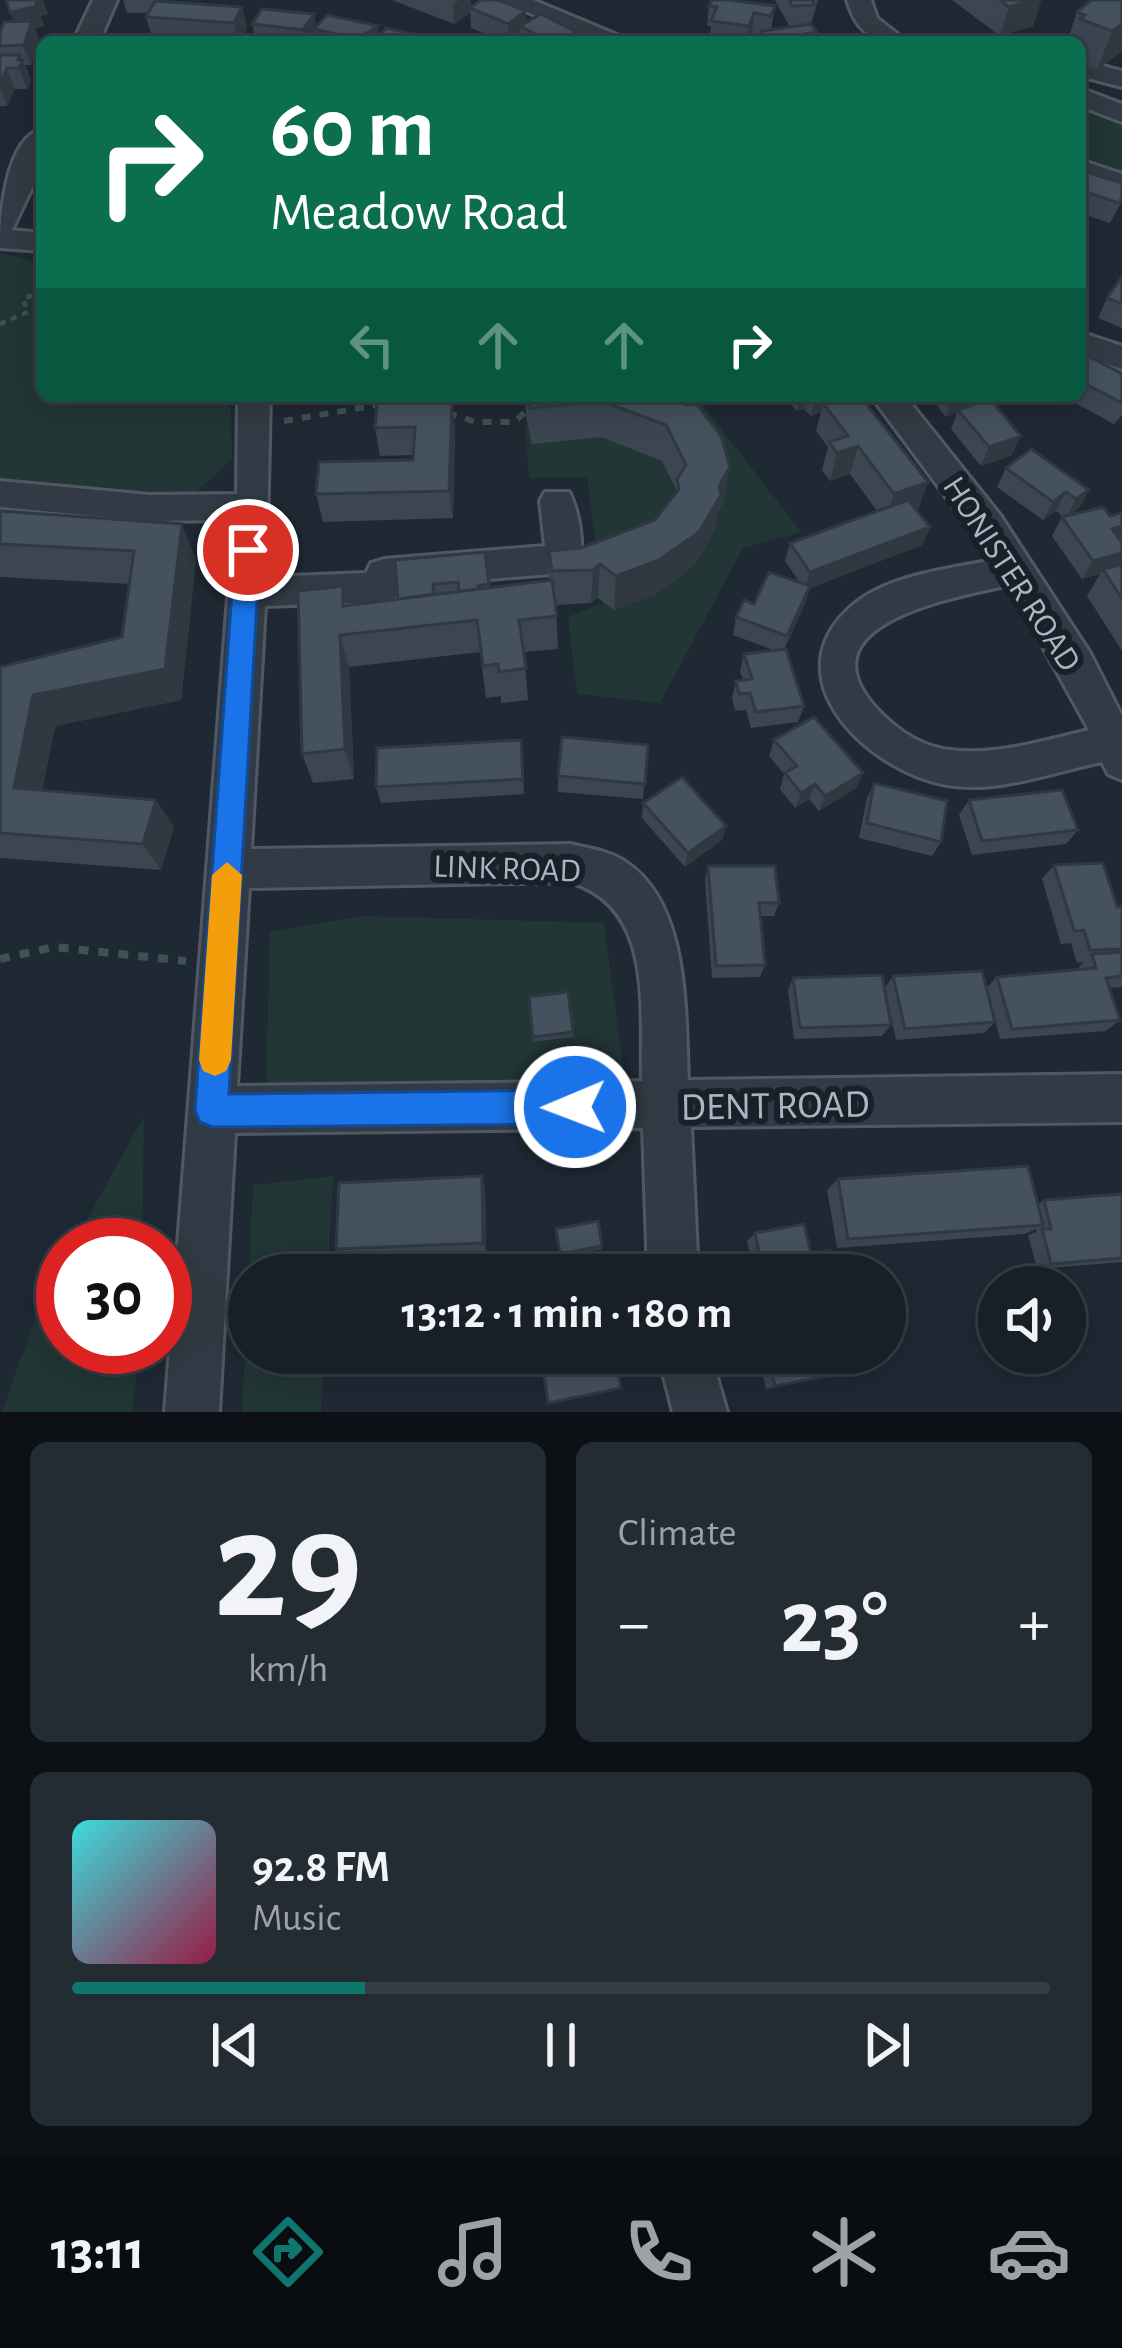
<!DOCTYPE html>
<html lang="en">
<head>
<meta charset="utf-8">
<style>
	body { margin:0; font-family:"Alegreya Sans",sans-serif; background:#242c33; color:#f1f3f6; height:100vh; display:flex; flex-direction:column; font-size:45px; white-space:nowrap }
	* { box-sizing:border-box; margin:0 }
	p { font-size:39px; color:#9ea2a7 }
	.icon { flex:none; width:66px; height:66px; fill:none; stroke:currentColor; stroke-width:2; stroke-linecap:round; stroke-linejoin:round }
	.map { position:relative; height:1412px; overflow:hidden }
	.details { display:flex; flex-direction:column; gap:30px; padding:30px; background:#0d1115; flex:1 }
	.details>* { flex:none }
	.guide { position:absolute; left:36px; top:36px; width:1050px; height:366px; border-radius:18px; box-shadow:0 6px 30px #0003,0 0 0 3px #363d44; background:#0b6e4f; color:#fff; overflow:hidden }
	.tools { position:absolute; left:978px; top:1266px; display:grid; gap:24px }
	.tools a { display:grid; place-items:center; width:108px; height:108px; border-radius:50%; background:#171f27; box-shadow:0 6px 30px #0003,0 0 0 3px #363d44; font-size:60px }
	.speed { position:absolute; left:36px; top:1218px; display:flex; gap:24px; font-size:60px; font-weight:700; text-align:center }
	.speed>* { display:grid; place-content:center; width:156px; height:156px; border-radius:50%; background:#171f27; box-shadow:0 6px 30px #0003,0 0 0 3px #363d44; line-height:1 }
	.speed .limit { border:18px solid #d22; background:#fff; color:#111 }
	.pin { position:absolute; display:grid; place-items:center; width:102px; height:102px; color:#fff; margin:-51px; border:6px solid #fff; border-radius:50%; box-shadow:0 3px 12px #0007 }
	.me { position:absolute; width:132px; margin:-66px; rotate:269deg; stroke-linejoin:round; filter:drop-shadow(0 0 9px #0008) }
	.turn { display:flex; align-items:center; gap:42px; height:252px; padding:0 36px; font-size:54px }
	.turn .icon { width:156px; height:156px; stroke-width:2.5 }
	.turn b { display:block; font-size:84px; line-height:102px }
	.lanes { display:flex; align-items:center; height:114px; padding:0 36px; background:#0003; justify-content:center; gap:60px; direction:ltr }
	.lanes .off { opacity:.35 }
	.big { font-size:90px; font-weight:700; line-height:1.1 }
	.details .widget { flex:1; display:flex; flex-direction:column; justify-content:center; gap:18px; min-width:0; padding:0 42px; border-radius:18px; background:#242c33 }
	.details .dial { align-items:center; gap:0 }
	.dial b { font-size:156px; line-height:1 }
	.song { display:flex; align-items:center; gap:36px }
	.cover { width:144px; height:144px; border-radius:18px; background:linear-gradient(135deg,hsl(180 70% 55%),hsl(340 70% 35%)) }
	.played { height:12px; border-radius:6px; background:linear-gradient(90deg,#0f766e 30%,#363d44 30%) }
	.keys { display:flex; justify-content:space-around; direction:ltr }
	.heat { display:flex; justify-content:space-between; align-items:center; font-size:66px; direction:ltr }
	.details .tiles { flex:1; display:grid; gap:30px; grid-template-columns:1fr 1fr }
	.widget:last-child { grid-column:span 2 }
	.trip { position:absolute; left:228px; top:1254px; width:678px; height:120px; border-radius:60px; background:#171f27; box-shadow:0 6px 30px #0003,0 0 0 3px #363d44; font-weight:700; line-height:120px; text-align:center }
	.dock { display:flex; height:192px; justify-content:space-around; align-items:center; background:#090c10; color:#9ea2a7 }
	.dock .icon { width:84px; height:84px }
	.dock .current { color:#0f766e }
	.dock b { font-size:54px; color:#f1f3f6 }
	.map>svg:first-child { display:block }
</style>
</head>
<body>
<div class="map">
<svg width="1122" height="1412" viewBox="0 0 1122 1412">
	<rect width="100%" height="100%" fill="#1f2934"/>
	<path fill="#223636" d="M1080 106 1122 123V176L1080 162Z
		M0 254 42 262V396H224L231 409 232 459 196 492 160 496 0 481Z
		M557 396H696L801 532 743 548 660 703 577 694 568 617 603 603 587 477 529 478 525 426Z
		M364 916 604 923 624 1076 266 1090 270 932Z
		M144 1116 142 1245H73Z
		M333 1176 328 1275H249V1353H324L321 1412H242L253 1185Z
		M63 1263V1347H140L132 1412H2L39 1307Z"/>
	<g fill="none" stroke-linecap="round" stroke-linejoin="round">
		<g stroke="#505963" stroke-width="6">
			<path id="minor" d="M93 0H117L99 42H73Z
				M499 0H533L634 42H598Z
				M847 0H871L877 18 908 42C873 42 857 34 847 0Z
				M1080 60 1122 71V87L1080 76Z
				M1080 88 1122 104V122L1080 106Z
				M42 129V167L12 230 42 233V251L0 248C0 217 5 139 42 129Z
				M1080 160 1122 174V192L1080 178Z
				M1080 332 1122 346V369L1080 355Z
				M238 396H270L266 577 366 573 371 563 384 559 545 546 540 501 545 492H569C579 511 586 550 577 569L564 573 401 586 396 597 383 602 265 606 251 849 570 844C587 848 609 851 624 861 690 902 685 1013 688 1080L1122 1074V1122L691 1127 698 1275H648L643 1128 235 1133 219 1412H165L234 520 150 521 0 507V481L150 495 237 494ZM570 882C655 907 640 1009 642 1081L237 1086 249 888Z
				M871 396H905L1000 515 1090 653 1122 716V780L1108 774 1102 762C1053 772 998 794 947 785 869 772 768 677 853 605 889 575 948 569 993 560ZM1009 585 1089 730C1045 740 996 756 950 750 922 747 897 730 878 710 796 623 958 597 1009 585Z
				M658 1353H710L727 1412H673Z"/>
		</g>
		<path stroke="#3e5153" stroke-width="4.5" stroke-dasharray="6 6" stroke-linecap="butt" d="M0 324 28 312 23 299 42 291"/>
		<path stroke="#3e5153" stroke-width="6" stroke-dasharray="9 9" stroke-linecap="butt" d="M448 413 476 422H514L530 408
			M284 421 383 404"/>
		<path stroke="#3e5153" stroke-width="8" stroke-dasharray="10 10" stroke-linecap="butt" d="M0 959 54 947 186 961"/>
		<use href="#minor" fill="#323b45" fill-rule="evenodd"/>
	</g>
	<path fill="#3b4651" d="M6 0 48 14 41 16 44 26 35 28 40 41 31 65H25L31 81 27 89H15L7 106H0V32L14 22Z
		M123 0H159L158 2 242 7 247 28 240 42 152 37 146 17 149 13H127Z
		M392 0H471V7L526 11V22L576 32V42H520V36L512 42H504L471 28 470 13 454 24Z
		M775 0H818L811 24 817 32 815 42H761L762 35 752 34 749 42 709 41 711 26H707L709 6H775L771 30 797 26H789Z
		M952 0H1041L1033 26 1000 36Z
		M1122 0V51L1097 70 1080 63V42H1067L1077 12Z
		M314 14 316 27 378 26 379 36 428 42H316L315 37 312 42H256L252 24Z
		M1080 170 1122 201 1110 223 1080 213Z
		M1122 279V328L1098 318 1107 298Z
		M1080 361 1122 374V415L1114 424 1062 396H1080Z
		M525 396H673L724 502 718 512 715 530 694 566 656 594 614 610 598 598 591 603 556 605 558 649 524 652 528 700 501 703V696L486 698 480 652 349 667 354 779 313 783 302 754 347 605 398 599 485 552 489 587 549 580V551L581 548 655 520 675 494 676 489 662 461 601 437 532 444 526 417Z
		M784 396H830L829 401 928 482 916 510 930 527 922 545 810 588 805 604 784 650 804 706 798 722 751 728 746 710 735 711 732 698 736 681 743 680 740 671 744 654 776 651 733 635 736 617 754 604 800 583 785 561 790 543 877 511 850 474 830 481 822 470 828 447 816 431 821 412 811 416 804 409 797 411Z
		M974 396H1006L991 401 1012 455 981 466 951 429 957 413 946 417 937 406 941 397 975 398 972 405 979 403Z
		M452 401 455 429 453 518 323 522 316 494 413 460V455L380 456 375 428Z
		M1006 468 1089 490 1079 508 1070 515 1122 561 1119 566 1122 565V651L1087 596 1100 574 1082 579 1052 536 1062 517H1064L1056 511 1043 520 997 487Z
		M0 511 196 559 181 700 55 726 42 790 174 827 161 870 0 858V667L122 637 130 584 0 577Z
		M521 740 524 794 381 803 376 787Z
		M774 740 863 773 856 788 819 811 809 799 795 808 780 789 784 774 769 756Z
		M648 745 643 799 558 792V776Z
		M874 783 941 842 932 856 859 838 867 798Z
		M969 800 1078 830 1066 844 972 855 959 815Z
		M643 803 726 826 722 840 685 867 642 818Z
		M1054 865 1117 907 1122 906V987L1109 988 1120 1020 1106 1031 1000 1039 990 1001 995 1022 984 1033 896 1040 885 988 893 976 986 988 997 977 1080 969 1079 967 1084 962 1077 963 1071 943 1061 944 1042 879Z
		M708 866 779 903 774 916H760L765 965 760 977 712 978 705 880Z
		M793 978 891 1025 882 1036 794 1039 788 990Z
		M529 997 573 1032V1037L533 1042Z
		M838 1179 1038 1204 1044 1200 1122 1194V1262L1037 1269 1028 1235 1037 1232 1036 1229 1024 1234 837 1248 827 1190Z
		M485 1187 486 1251 345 1258 336 1249Z
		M556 1229 602 1246V1249L560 1256Z
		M755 1233 811 1254 836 1275H740V1272L747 1264 752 1263 747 1241Z
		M758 1353H834L839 1374 766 1389Z"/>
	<path fill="#303942" d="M35 0H43L48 14 41 16 44 26 35 28 40 41 31 65 10 12Z
		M459 0H471V8H470V13L454 24 453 4Z
		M1030 0H1041L1033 26 1000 36 1009 7Z
		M242 7 247 28 239 42 234 23Z
		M526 11V29L520 26V36L509 42 508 24Z
		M754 13 752 34 747 42 749 26Z
		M314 14 316 30 314 29 315 37 312 42H305L303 30Z
		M1122 24V51L1097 70 1112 31Z
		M378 26 380 42H357V39Z
		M576 32V42H559Z
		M817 32 815 42H797L799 35Z
		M20 55 31 81 27 89 19 68 18 60Z
		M7 68 15 89 7 106 0 89V84Z
		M801 396H807L804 409 797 411Z
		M830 396 827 408 823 403 821 412 811 416 816 397Z
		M984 396H1006L980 404Z
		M975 398 971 408 958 410 957 413 946 417 950 407Z
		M452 401 455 429 453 518 449 491Z
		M1021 436 1012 455 981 466 989 447Z
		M858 446 850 474 830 481 837 453Z
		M730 467 724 502 718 512 715 530 694 566 656 594 614 610 616 576 719 486Z
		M928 482 918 510 885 521 894 494Z
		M1089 490 1079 508 1066 518 1076 499Z
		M1066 492 1056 511 1043 520 1053 502Z
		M182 524 196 559 181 700 55 726 37 816 14 788 33 695 165 669Z
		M1122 526V542L1112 529Z
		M930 527 922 545 810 588 805 604 783 653 810 572Z
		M1122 553V561L1117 570 1103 569 1100 574 1082 579 1093 561Z
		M600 564 598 598 591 603 593 570Z
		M340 635 349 667 354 779 345 749Z
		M863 773 856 788 819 811 825 796Z
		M815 784 809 799 795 808 801 793Z
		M156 800 174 827 161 870 143 844Z
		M726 826 722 840 685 867 688 853Z
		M482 1176 485 1187 486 1251 483 1243Z"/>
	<path fill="#45515e" stroke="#303942" stroke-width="3" d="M6 0H35L37 6 10 12Z
		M481 0H498L526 11 508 24 470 8Z
		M712 0H728L775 6 771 16 754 13 749 26 711 21 717 7 709 6Z
		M789 0H813L814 5 792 6Z
		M1000 0H1030L1009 7Z
		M1091 0H1122V24L1112 31 1080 19 1085 15 1077 12Z
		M155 1 242 7 234 23 146 17Z
		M262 9 314 14 303 30 252 24Z
		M541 14 576 32 559 42H551L520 26Z
		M327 15 378 26 357 39 314 29Z
		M32 21 24 45 0 46V32L4 22Z
		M811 24 817 32 799 35 803 42H769L762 31Z
		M386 28 427 37 423 42H374Z
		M591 34 608 42H579Z
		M0 55H20L18 60H23L19 68H7L0 84Z
		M1080 170 1122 183V198L1119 203 1080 190Z
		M1121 278 1122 279V304L1107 298Z
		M1086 355 1122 374V403L1080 381V361Z
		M528 396H673L687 405 697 404 721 436 730 467 719 486 721 495 699 532 659 560 616 576 600 564 593 570 552 571 549 551 581 548 655 520 679 489 677 479 686 465 666 425 602 401 530 408Z
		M844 396H860L928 482 894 494 858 446 837 453 829 442 848 436 823 403Z
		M973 396 975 398 950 407 941 397Z
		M990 399 1021 436 989 447 958 410Z
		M452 401 449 491 316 494 319 462 413 460 415 427 375 428 377 402Z
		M1031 449 1089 490 1076 499 1066 492 1053 502 1006 468Z
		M908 500 930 527 810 572 790 543Z
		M1103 507 1110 516 1122 513V526L1112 529 1122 543V553L1093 561 1062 517Z
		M0 511 182 524 165 669 33 695 14 788 156 800 143 844 0 833V667L122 637 134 551 0 544Z
		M485 552 489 584 478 586 479 589 459 591 458 582 433 584 434 594 398 599 395 560Z
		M1122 565V599L1103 569Z
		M769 572 810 586 787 636 736 617 744 600 754 604Z
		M552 580 557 616 519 620 526 668 499 672 498 664 483 666 477 620 340 635 345 749 302 754 298 591 343 586V606Z
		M786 649 804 706 756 712 750 693 739 694 736 681 752 679 744 654Z
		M814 717 863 773 825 796 815 784 801 793 785 773 797 766 774 740Z
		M562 737 648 745 645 784 558 776Z
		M521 740 523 779 376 787 377 748Z
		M682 777 726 826 688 853 643 803Z
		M874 783 947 801 941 842 867 823Z
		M1062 790 1078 830 982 841 969 800Z
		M1103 863 1117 907 1122 906V949L1090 950 1084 930 1074 931 1054 865Z
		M708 866H775L779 903H759L765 965 716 966Z
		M1122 952V976L1106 978 1120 1020 1012 1029 997 977 1096 968 1092 954Z
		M982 971 995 1022 905 1029 893 976Z
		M882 975 891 1025 800 1028 793 978Z
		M568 992 573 1032 533 1037 529 997Z
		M1028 1166 1043 1225 848 1239 838 1179Z
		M482 1176 483 1243 336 1249 339 1183Z
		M1122 1194V1258L1051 1264 1042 1229H1051L1044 1200Z
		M598 1221 602 1246 560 1254 556 1229Z
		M804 1224 811 1254 830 1250 836 1275H750L747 1264 761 1261 755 1233Z
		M598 1268 599 1275H559Z
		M541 1353H614L621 1388 548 1403Z
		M767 1353H834L839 1374 775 1386Z"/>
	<path fill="#1a73e8" stroke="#114b97" stroke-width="3" d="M248 540 260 550 229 1094 575 1090 587 1095 592 1107 587 1119 575 1124 212 1127 200 1122 195 1110 235 550Z"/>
	<path fill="#f59e0b" d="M227 862 242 875 231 1060 226 1071 215 1076 203 1071 199 1060 212 875Z"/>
	<g text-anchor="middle" stroke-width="12" stroke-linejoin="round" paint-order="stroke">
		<g font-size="33" fill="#acb6c2" stroke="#182029">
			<text transform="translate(1013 573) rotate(57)" y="12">HONISTER ROAD</text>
			<text transform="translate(507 867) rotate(2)" y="12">LINK ROAD</text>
		</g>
		<g font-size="39" fill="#acb6c2" stroke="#182029">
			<text transform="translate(775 1104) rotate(-1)" y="14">DENT ROAD</text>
		</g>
	</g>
</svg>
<div class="tools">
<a><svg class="icon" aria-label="sound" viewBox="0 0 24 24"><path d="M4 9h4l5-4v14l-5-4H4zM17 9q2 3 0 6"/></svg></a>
</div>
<div class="speed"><div class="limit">30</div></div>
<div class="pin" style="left:248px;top:550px;background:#d93025"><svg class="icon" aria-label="arrive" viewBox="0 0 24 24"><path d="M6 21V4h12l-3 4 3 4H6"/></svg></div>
<svg class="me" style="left:575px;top:1107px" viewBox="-20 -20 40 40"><circle r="17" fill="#1a73e8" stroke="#fff" stroke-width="3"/><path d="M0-11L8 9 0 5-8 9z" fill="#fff"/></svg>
<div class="trip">13:12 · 1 min · 180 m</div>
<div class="guide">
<div class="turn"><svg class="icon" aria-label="right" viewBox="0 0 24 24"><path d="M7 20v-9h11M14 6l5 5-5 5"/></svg><div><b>60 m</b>Meadow Road</div></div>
<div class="lanes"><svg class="icon off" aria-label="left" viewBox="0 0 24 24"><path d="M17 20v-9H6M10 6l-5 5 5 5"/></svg><svg class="icon off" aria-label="ahead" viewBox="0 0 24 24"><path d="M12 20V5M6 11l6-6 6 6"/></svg><svg class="icon off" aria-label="ahead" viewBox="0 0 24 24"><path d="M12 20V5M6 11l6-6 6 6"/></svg><svg class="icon" aria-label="right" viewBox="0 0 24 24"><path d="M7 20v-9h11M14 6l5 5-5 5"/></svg></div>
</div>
</div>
<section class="details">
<div class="tiles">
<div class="widget dial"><b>29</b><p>km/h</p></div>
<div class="widget"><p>Climate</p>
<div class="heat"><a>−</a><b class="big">23°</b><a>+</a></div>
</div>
<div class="widget">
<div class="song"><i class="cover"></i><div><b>92.8 FM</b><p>Music</p></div></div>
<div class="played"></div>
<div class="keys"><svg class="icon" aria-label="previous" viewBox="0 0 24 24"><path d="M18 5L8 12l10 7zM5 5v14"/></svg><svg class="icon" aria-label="pause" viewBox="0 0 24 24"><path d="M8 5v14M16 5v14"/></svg><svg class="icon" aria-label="next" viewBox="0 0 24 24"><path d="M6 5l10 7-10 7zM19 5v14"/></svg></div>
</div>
</div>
</section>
<nav class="dock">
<b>13:11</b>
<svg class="icon current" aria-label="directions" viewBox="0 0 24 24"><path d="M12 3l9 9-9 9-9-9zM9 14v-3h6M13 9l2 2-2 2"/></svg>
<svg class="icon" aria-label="music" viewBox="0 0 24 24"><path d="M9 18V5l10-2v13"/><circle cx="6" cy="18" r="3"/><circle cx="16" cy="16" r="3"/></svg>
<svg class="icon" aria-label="phone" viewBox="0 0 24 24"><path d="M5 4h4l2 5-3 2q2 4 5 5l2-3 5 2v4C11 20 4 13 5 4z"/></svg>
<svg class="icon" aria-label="climate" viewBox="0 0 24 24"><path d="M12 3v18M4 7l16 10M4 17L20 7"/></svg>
<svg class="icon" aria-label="car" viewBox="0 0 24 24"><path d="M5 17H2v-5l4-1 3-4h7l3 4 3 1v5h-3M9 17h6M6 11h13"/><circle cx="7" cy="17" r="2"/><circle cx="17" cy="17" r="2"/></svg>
</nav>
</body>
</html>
